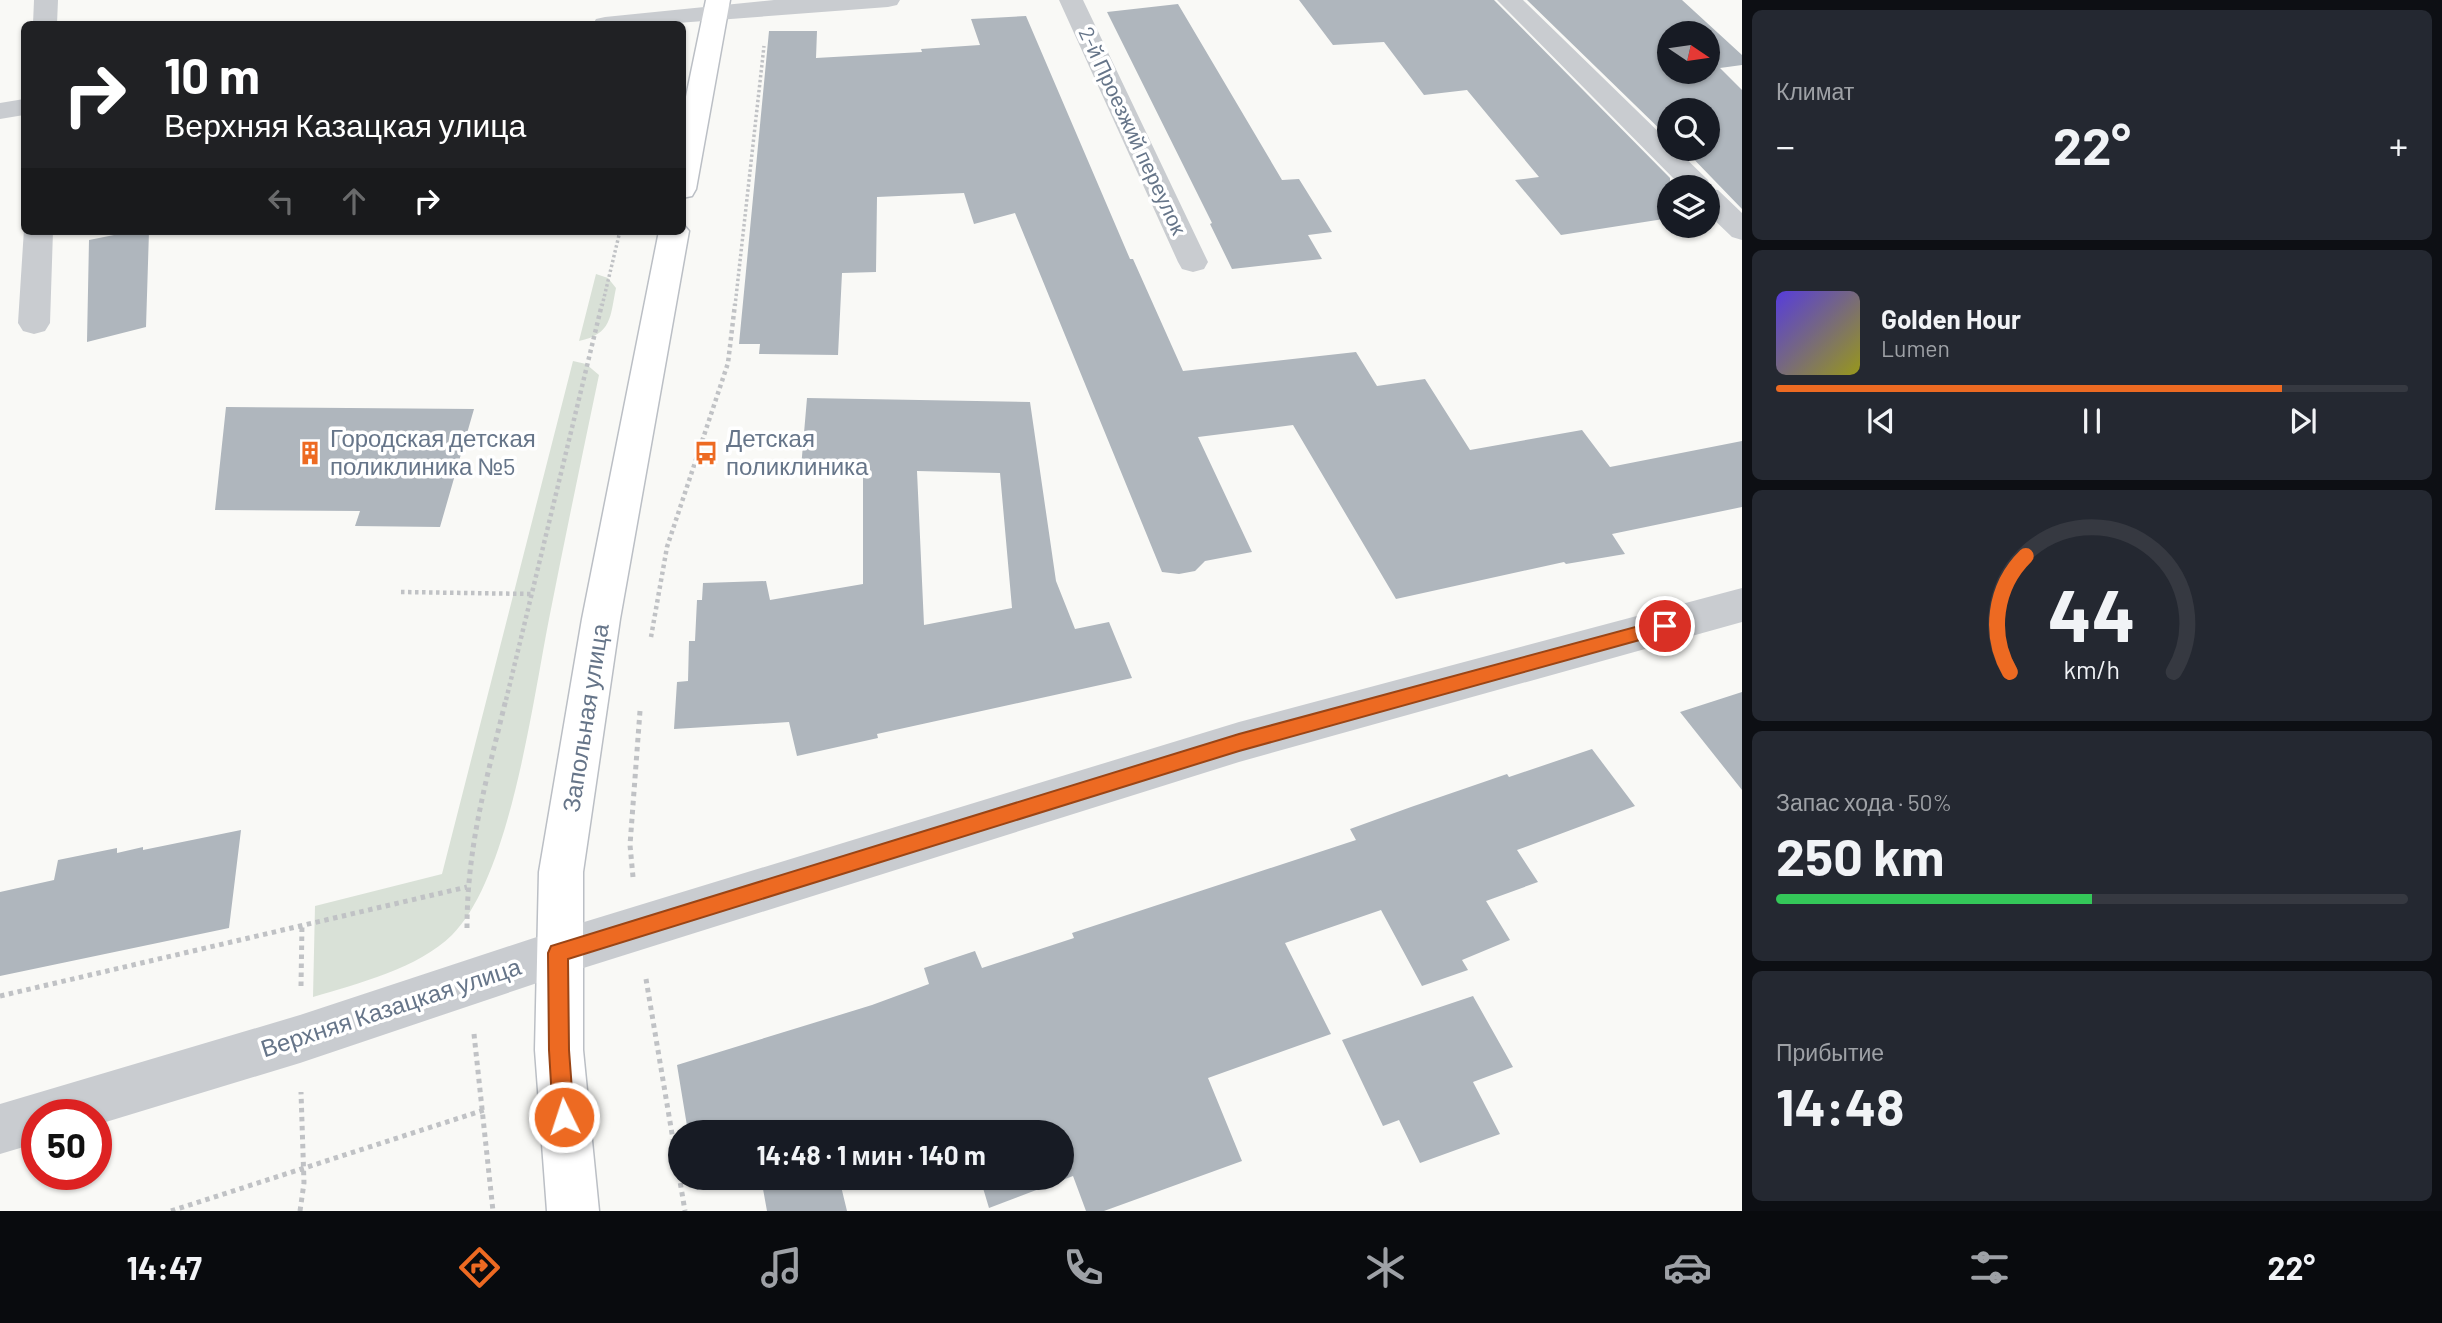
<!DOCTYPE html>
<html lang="ru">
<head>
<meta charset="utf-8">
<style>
	body { margin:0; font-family:Barlow,sans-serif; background:#242831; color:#f1f3f6; height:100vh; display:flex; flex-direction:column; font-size:26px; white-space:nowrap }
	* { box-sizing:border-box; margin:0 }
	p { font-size:23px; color:#9ea1a6 }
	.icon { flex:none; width:38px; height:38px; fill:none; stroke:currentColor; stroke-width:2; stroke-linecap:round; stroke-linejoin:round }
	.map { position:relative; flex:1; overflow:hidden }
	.sheet { display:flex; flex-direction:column; gap:10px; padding:10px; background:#0d0f14; width:700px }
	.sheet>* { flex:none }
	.guide { position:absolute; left:21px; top:21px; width:665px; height:214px; border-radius:10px; box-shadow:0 2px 5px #0004; background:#202124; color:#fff; overflow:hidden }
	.needle { width:46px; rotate:103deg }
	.tools { position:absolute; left:1657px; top:21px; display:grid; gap:14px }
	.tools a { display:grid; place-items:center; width:63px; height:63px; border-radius:50%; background:#171b24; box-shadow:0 2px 5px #0004; font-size:35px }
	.speed { position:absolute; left:21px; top:1099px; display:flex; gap:14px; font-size:35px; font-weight:700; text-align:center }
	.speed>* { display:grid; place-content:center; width:91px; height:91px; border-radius:50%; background:#171b24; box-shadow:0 2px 5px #0004; line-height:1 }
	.speed .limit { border:10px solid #d22; background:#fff; color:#111 }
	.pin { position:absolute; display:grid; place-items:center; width:60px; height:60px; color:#fff; margin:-30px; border:4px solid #fff; border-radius:50%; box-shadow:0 2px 7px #0007 }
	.me { position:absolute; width:77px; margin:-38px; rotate:356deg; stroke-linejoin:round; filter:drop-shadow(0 0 5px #0008) }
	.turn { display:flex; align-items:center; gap:24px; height:147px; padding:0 28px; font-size:32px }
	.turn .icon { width:91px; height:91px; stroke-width:2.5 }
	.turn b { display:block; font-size:49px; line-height:60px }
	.lanes { display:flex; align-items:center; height:66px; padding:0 28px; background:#0003; justify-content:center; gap:35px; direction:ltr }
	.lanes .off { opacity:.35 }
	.big { font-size:52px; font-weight:700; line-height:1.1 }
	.sheet .tile { flex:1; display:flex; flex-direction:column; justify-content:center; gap:10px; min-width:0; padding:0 24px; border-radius:10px; background:#242831 }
	.sheet .dial { align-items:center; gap:0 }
	.dial svg { height:182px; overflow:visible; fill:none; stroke:#363941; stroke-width:7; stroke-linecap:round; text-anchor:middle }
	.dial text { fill:#f1f3f6; stroke:none }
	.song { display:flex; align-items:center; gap:21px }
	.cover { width:84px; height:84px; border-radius:10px; background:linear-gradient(135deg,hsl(250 70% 55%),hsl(60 70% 35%)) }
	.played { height:7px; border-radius:4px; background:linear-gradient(90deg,#ed6a22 80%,#363941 80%) }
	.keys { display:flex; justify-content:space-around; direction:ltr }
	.heat { display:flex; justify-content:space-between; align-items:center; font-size:38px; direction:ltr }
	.charge { height:10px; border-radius:5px; background:linear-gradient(90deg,#34c759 50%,#363941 0) }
	.trip { position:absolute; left:668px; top:1120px; width:406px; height:70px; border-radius:35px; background:#171b24; box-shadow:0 2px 5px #0004; font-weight:700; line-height:70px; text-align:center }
	.dock { display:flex; height:112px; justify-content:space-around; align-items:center; background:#090b0e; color:#9ea1a6 }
	.dock .icon { width:49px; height:49px }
	.dock .current { color:#ed6a22 }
	.dock b { font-size:32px; color:#f1f3f6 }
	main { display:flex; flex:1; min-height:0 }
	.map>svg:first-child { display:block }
</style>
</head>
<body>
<main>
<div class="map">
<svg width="1742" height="1211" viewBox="0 0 1742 1211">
	<rect width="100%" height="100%" fill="#f9f9f6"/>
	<path fill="#d9e1d7" d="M596 274 608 278 616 288C610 317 612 334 579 341Z
		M573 361 586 364 599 375C582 456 565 538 549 619 533 700 510 878 452 935 419 968 357 984 313 997L315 906 442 874Z"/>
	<path fill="#afb6bd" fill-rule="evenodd" d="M1299 0H1494L1670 178V218L1561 235 1515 180 1539 177 1467 90 1424 95 1384 42 1333 45Z
		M1527 0H1682L1742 55V65L1720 68 1742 90V209L1684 149H1708V110H1670V139ZM1670 33H1708V72H1670Z
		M1178 4 1282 180 1299 179 1332 232 1308 235 1322 259 1232 269 1210 224 1212 223 1107 12Z
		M1026 16 1130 259H1133L1183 371 1356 352 1377 386 1425 379 1470 450 1582 430 1610 467 1742 441V507L1612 534 1625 554 1566 564 1564 562 1396 599 1293 425 1198 437 1252 552 1205 561 1195 571 1179 574 1162 572 1015 213 974 224 964 193 877 197 876 272 842 273 838 355 759 354 760 344H739L769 31H817L816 58 922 52 921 49 980 45 971 19Z
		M134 231H149L146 327 87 342 89 240Z
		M807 398 1030 402 1056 581 1075 629 1109 622 1132 678 877 734 878 738 797 756 789 722 674 729 677 682 688 681 689 641H695L697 600H702L703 583 766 581 770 600 863 584V469L801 468ZM917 471 1000 473 1012 608 924 625Z
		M226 407 474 409 440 527 355 526 360 511 215 510Z
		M1742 692V790L1680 712Z
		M1592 749 1635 806 1517 850 1538 882 1486 901 1510 940 1462 960 1468 970 1422 986 1381 910 1285 943 1331 1034 1208 1078 1242 1161 1104 1211H1086L1073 1176 989 1208 980 1178H1062V1132H688L677 1065 872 1005 929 984 924 968 975 951 982 968 1074 938 1072 933 1356 840 1350 829 1411 807 1507 774 1509 777Z
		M241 830 229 928 0 976V892L54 880 58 860 117 848V853L143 847V850Z
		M1473 996 1513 1067 1473 1082 1500 1134 1420 1163 1399 1120 1383 1126 1342 1040Z
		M695 1178H735L697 1190Z
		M761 1178H839L847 1211H767Z"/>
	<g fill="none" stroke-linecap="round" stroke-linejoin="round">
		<g stroke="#bbbfc5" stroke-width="3">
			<path id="secondary" d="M706 0H730L696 189 692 196 682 198V116Z
				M682 223 689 231 620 619 583 872V1050L599 1211H547L535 1050 539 872 582 619 659 231H682Z"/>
		</g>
		<path stroke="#c0c2c5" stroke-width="3.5" stroke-dasharray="2.5 2.5" stroke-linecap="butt" d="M602 306 620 231
			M735 306 764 46"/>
		<path stroke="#c0c2c5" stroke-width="4.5" stroke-dasharray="3.5 3.5" stroke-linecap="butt" d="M401 592 532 594
			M651 637 667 547 728 363 735 304
			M506 700 602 304"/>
		<path stroke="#c0c2c5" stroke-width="5" stroke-dasharray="4.5 4.5" stroke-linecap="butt" d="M633 877 630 845 640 711
			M467 928C467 845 487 778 506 699
			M646 979 685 1211
			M301 986 302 924
			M0 996 467 887
			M474 1034 493 1211
			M171 1211 484 1110
			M300 1211 304 1183 301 1092"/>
		<path fill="#c9ccd0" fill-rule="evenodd" d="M34 0H58L57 24H33Z
			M774 0H900L897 5 888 7 664 24H593L596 19 605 17Z
			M1059 0H1083L1208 262 1204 269 1193 272 1182 269 1178 262Z
			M1497 0H1523L1670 143V149H1676L1708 180 1711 189 1718 190 1742 213V240L1732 237 1708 214V187H1682Z
			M24 99V115L0 119V103Z
			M24 229V231H53L50 323 45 331 34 334 23 331 18 323Z
			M1742 588V622L1239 762 558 976 541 970 535 953 541 936 558 930 1239 722Z"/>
		<path fill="#c9ccd0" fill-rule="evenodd" d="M558 930 575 936 581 953 575 970 558 976 300 1063 96 1125V1115H37V1143L0 1154V1104L300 1015Z"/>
		<use href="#secondary" fill="#fff" fill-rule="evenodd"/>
	</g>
	<path fill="#ed6a22" stroke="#9a4516" stroke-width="2" d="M1665 619 1671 621 1673 626 1671 631 1665 633 1239 751 568 959 569 1050 574 1117 571 1125 564 1128 556 1125 553 1117 549 1050 548 953 551 946 1239 734Z"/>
	<defs>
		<g id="building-bare" transform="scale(1.89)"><path d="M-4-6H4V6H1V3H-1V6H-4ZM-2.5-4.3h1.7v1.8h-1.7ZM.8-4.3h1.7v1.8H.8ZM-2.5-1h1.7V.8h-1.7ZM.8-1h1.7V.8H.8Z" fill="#ed6a22" stroke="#fff" stroke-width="2.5" paint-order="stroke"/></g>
		<g id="bus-bare" transform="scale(1.89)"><path d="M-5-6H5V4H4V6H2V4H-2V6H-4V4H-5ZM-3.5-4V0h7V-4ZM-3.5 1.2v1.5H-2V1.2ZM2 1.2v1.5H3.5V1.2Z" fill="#ed6a22" stroke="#fff" stroke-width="2.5" paint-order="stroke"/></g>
	</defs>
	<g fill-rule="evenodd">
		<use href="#building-bare" x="310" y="453"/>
		<use href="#bus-bare" x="706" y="453"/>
	</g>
	<g text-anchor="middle" stroke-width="7" stroke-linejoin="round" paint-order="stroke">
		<g font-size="21" fill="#667589" stroke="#fff">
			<text transform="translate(1132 131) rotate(65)" y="7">2-й Проезжий переулок</text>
		</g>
		<g font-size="24" fill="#667589" stroke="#fff" text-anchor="start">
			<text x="330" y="447">Городская детская<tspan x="330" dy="28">поликлиника №5</tspan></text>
			<text x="726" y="447">Детская<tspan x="726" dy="28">поликлиника</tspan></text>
		</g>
		<g font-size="24" fill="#667589" stroke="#fff">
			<text transform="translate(586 718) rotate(-81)" y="8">Запольная улица</text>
			<text transform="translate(391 1008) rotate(-18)" y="8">Верхняя Казацкая улица</text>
		</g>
	</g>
</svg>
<div class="tools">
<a><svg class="needle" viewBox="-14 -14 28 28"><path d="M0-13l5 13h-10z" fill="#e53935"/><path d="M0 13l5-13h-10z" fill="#9ea1a6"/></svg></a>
<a><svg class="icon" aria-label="search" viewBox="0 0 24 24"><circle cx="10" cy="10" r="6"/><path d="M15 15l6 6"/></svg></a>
<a><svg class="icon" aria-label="layers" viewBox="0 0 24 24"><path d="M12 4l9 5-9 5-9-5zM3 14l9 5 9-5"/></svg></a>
</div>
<div class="speed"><div class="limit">50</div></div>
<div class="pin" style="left:1665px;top:626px;background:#d93025"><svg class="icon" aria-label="arrive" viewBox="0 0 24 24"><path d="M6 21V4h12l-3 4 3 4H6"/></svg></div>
<svg class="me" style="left:564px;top:1117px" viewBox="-20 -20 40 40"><circle r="17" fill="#ed6a22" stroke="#fff" stroke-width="3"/><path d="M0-11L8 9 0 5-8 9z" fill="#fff"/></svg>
<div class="trip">14:48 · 1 мин · 140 m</div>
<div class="guide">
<div class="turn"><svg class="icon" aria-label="right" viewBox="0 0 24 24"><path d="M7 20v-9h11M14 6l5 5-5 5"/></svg><div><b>10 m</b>Верхняя Казацкая улица</div></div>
<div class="lanes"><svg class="icon off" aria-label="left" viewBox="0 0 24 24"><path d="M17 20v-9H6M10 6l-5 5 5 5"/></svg><svg class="icon off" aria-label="ahead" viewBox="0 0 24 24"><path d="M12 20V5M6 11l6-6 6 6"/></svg><svg class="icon" aria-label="right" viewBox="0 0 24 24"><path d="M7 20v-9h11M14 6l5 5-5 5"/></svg></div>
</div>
</div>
<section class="sheet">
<div class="tile"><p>Климат</p>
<div class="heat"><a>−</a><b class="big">22°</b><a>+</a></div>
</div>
<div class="tile">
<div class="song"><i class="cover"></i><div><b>Golden Hour</b><p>Lumen</p></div></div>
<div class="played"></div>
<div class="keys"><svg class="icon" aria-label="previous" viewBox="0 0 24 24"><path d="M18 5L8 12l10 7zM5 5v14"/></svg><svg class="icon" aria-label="pause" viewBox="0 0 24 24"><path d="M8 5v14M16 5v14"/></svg><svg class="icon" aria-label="next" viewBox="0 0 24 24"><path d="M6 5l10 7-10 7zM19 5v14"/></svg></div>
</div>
<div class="tile dial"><svg viewBox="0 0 100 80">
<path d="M14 69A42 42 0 1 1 86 69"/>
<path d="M14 69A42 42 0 0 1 21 18" stroke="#ed6a22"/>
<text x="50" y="56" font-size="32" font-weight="700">44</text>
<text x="50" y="72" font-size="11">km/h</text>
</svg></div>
<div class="tile"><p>Запас хода · 50%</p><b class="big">250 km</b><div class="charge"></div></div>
<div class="tile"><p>Прибытие</p><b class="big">14:48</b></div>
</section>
</main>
<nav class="dock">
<b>14:47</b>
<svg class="icon current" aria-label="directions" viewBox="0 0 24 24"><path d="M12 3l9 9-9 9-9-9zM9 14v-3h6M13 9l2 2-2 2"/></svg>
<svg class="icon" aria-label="music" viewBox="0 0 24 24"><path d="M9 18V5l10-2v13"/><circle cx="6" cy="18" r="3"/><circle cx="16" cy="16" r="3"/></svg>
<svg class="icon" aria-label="phone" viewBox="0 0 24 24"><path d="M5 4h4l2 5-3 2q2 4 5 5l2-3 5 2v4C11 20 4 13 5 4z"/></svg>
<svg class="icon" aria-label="climate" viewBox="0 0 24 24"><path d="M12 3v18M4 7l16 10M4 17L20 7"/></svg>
<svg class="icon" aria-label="car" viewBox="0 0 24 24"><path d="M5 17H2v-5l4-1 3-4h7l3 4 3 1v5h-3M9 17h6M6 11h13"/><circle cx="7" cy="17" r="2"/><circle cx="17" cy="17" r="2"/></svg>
<svg class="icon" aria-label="filters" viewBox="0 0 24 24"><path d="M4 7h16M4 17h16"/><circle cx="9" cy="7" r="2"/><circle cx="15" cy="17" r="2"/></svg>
<b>22°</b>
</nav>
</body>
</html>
